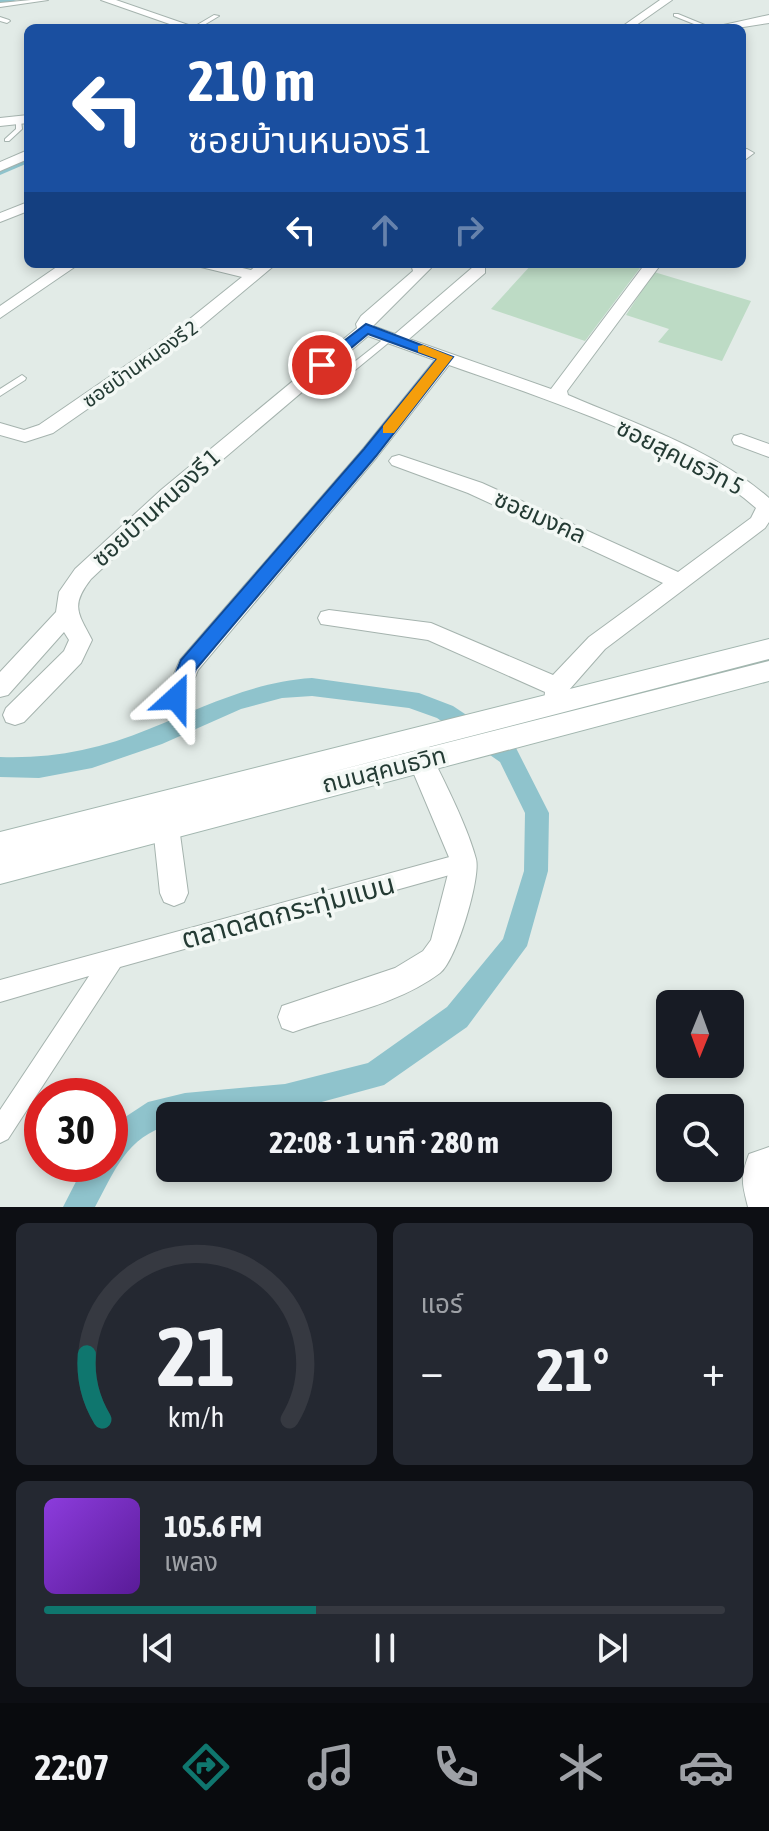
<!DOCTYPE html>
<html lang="th">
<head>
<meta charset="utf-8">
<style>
	body { margin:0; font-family:"Asap Condensed","Noto Sans Thai",sans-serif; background:#242831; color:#f1f3f6; height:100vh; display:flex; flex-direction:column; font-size:30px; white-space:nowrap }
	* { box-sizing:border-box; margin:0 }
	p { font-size:26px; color:#9ea1a6 }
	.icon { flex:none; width:44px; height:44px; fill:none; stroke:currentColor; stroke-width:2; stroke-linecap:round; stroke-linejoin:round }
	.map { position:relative; height:1207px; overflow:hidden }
	.panel { display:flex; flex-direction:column; gap:16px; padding:16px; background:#0d0f14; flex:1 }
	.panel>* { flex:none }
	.hud { position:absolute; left:24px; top:24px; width:722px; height:244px; border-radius:12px; box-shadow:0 4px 12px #0003; background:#1a4fa0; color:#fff; overflow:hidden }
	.needle { width:52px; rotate:181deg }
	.controls { position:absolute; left:656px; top:990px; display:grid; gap:16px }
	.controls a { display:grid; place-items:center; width:88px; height:88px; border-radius:12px; background:#171b24; box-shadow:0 4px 12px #0003; font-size:40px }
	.speed { position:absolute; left:24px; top:1078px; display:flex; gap:16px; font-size:40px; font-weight:700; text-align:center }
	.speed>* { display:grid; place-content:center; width:104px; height:104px; border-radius:50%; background:#171b24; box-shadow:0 4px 12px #0003; line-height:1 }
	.speed .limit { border:12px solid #d22; background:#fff; color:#111 }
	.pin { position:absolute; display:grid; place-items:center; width:68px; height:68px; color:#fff; margin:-34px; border:4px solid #fff; border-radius:50%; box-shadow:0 2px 8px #0007 }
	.me { position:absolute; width:88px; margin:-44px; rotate:24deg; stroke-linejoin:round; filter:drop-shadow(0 0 6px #0008) }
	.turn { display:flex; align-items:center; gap:28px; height:168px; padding:0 32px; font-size:36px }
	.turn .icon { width:104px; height:104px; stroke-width:2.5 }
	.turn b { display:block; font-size:56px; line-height:68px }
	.lanes { display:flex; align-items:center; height:76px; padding:0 32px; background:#0003; justify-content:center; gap:40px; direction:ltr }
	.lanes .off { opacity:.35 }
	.big { font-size:60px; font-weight:700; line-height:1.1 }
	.panel .tile { flex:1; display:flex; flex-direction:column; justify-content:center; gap:12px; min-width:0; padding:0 28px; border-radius:12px; background:#242831 }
	.panel .dial { align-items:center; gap:0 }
	.dial svg { height:208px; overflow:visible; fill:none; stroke:#363941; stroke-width:7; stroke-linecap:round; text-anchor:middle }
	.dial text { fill:#f1f3f6; stroke:none }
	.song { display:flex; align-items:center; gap:24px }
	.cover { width:96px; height:96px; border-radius:12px; background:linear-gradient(135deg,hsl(270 70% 55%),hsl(270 70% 35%)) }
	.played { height:8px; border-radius:4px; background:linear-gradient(90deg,#0f766e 40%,#363941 40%) }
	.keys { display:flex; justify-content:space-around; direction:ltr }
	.heat { display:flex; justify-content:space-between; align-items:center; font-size:44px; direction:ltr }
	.panel .tiles { flex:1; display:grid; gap:16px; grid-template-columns:1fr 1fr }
	.tile:last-child { grid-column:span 2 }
	.trip { position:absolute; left:156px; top:1102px; width:456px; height:80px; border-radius:12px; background:#171b24; box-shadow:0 4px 12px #0003; font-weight:700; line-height:80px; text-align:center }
	.menu { display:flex; height:128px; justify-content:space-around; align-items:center; background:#090b0e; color:#9ea1a6 }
	.menu .icon { width:56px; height:56px }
	.menu .current { color:#0f766e }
	.menu b { font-size:36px; color:#f1f3f6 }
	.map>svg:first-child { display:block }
</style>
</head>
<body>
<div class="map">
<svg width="769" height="1207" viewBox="0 0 769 1207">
	<rect width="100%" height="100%" fill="#e2ebe7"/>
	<path fill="#bddbc5" d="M532 264H643L585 341 491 309Z
		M654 272 751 301 722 361 658 342 669 329 626 315Z"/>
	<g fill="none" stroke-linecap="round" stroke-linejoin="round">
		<path fill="#8fc3cc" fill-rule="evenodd" d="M0 0H17L0 5Z
			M28 155V163L0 175V166Z
			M312 678 419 693 453 706 516 748 549 813 548 871 527 946 467 1027 384 1085 285 1112 170 1116V1125C127 1136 114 1172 95 1207H63L85 1164H110V1127L148 1102 185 1093 285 1084 368 1063 447 1007 503 939 524 871 525 813 500 762 437 718 409 708 312 696 282 698 241 709 162 744 92 768 39 778 0 777V757C52 759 101 749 149 729 204 707 252 682 312 678Z"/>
		<g stroke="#a5b3ae" stroke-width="2">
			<path id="service" d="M31 0H48L0 7V3Z
				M674 14H678L712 28H704L674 16Z
				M214 15 219 16 199 28H192Z
				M0 17 9 20 10 21 7 23 0 21Z
				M16 119 21 120 22 129 9 141H5V139L16 129Z
				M390 334 393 335V339L354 371H348V367Z
				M22 375 26 378 25 380 0 396V389Z"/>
		</g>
		<g stroke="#a5b3ae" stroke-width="2">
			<path id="pedestrian" d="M464 853 471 856 474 862 471 868 464 871 120 967 8 1139 0 1143V1110L89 976 0 1002V980Z"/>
		</g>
		<g stroke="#a5b3ae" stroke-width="2">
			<path id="minor" d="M101 0H116L197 28H181Z
				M660 0H672L632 28H620Z
				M747 149 754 153 742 162V150Z
				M28 150V159L0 171V162Z
				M28 202V211L0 222V213Z
				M61 264H79L0 318V306Z
				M198 264H225L251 270 258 264H276L178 346 53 433 25 442 0 435V423L24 430 39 425 166 338 242 277 201 267Z
				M411 264H428L431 268 373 326 395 334 473 267H485V273L409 339 551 389 645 264H661L567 391 568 395C635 424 713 449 769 498V522L765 528 605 649 569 690 564 710 556 713 548 710 544 703 545 692 428 640 321 624 318 618 321 612 329 610 431 623 553 675 589 637 663 583 468 493 392 465 389 461 392 457 399 455 482 483 678 572 751 518 756 508C683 443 542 398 449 365L377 457 198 670 184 705 176 708 168 705 164 698 180 660 363 449 435 360 368 336 175 500 91 579C70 606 78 613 92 640L81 663 24 722 15 725 6 722 3 715 6 708 64 651 69 640 64 632 8 695 0 697V672L56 612 59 592 75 569 161 490 357 328 356 324 361 316 413 271Z
				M741 434 769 444V457L734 444 732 440 734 436Z
				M421 749 430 753C445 782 468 828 476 859 481 878 456 961 440 973 399 1004 341 1015 293 1032L282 1028 278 1017 282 1006 395 968 423 951 431 940 451 862 408 760 412 753Z
				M166 815 175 819 179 827 188 893 184 902 174 906 164 902 160 893 153 827 157 819Z
				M769 1147V1207H748C742 1183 740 1178 749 1154Z"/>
		</g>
		<g stroke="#a5b3ae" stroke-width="2">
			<path id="tertiary" d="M769 15V23L737 28H710Z
				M28 115V123L0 126V118Z"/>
		</g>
		<g stroke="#a2b6af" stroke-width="2">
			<path id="secondary" d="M769 639V659L316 776 769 661V681L0 884V832Z"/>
		</g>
		<use href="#service" fill="#fff" fill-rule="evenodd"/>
		<use href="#pedestrian" fill="#fff" fill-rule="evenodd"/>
		<use href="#minor" fill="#fff" fill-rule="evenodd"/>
		<use href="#tertiary" fill="#fff" fill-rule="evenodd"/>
		<use href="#secondary" fill="#fff" fill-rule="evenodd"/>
	</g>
	<path fill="#1a73e8" stroke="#114b97" stroke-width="2" d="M366 324 453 357 376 456 196 669 183 703H169L166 698 181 660 364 449 437 359 368 334 327 368H317V362Z"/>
	<path fill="#f59e0b" d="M423 345 453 357 394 433H383V426L437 359 418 352V346Z"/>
	<g text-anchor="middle" stroke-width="7" stroke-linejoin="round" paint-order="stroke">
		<g font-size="20" fill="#243b34" stroke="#f3f8f5">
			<text transform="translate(140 364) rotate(-35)" y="7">ซอยบ้านหนองรี 2</text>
		</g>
		<g font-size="24" fill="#243b34" stroke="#f3f8f5">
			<text transform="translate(680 457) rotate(27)" y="8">ซอยสุคนธวิท 5</text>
			<text transform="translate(156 508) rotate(-42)" y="8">ซอยบ้านหนองรี 1</text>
			<text transform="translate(540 517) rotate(24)" y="8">ซอยมงคล</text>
			<text transform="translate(384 770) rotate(-14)" y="8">ถนนสุคนธวิท</text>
		</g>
		<g font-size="28" fill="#243b34" stroke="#f3f8f5">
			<text transform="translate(288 911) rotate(-15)" y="10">ตลาดสดกระทุ่มแบน</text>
		</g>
	</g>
</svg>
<div class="controls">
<a><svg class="needle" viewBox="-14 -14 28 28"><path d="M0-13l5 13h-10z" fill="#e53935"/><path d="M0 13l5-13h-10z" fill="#9ea1a6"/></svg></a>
<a><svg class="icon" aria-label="search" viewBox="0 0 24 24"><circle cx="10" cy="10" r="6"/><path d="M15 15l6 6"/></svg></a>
</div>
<div class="speed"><div class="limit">30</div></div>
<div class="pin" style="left:322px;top:365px;background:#d93025"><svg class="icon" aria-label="arrive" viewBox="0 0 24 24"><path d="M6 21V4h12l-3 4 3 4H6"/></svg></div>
<svg class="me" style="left:176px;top:698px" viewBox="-20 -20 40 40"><path d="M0-17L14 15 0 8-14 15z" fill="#1a73e8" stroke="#fff" stroke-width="4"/></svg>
<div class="trip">22:08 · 1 นาที · 280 m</div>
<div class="hud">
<div class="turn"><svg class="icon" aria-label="left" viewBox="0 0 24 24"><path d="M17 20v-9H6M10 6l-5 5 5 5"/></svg><div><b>210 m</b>ซอยบ้านหนองรี 1</div></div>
<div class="lanes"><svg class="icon" aria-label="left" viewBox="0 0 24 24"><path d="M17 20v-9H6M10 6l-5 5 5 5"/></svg><svg class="icon off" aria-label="ahead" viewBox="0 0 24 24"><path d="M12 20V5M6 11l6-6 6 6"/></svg><svg class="icon off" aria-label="right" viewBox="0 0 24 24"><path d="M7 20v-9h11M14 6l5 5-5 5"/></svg></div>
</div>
</div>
<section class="panel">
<div class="tiles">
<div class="tile dial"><svg viewBox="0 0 100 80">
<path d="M14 69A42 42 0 1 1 86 69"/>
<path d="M14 69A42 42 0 0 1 8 44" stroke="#0f766e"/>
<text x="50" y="56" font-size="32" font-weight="700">21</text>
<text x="50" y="72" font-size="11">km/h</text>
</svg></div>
<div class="tile"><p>แอร์</p>
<div class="heat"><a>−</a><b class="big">21°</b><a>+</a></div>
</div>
<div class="tile">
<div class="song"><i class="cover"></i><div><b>105.6 FM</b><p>เพลง</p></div></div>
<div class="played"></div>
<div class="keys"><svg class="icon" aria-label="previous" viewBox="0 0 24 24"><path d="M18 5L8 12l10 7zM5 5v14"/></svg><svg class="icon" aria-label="pause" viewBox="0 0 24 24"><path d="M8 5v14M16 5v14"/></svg><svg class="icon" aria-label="next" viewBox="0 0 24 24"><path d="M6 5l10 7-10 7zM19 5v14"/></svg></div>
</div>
</div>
</section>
<nav class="menu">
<b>22:07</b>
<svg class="icon current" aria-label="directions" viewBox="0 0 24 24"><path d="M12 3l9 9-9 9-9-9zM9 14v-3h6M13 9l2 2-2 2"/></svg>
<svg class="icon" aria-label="music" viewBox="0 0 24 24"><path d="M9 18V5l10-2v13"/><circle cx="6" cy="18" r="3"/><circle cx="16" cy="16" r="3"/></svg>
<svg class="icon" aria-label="phone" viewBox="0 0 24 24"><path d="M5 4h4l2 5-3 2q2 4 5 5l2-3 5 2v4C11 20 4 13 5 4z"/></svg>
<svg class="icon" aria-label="climate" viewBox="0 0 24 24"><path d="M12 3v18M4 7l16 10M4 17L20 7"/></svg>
<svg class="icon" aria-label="car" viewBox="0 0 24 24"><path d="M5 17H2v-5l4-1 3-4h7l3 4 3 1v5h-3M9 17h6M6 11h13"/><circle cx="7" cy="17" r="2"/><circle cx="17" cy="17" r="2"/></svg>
</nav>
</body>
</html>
